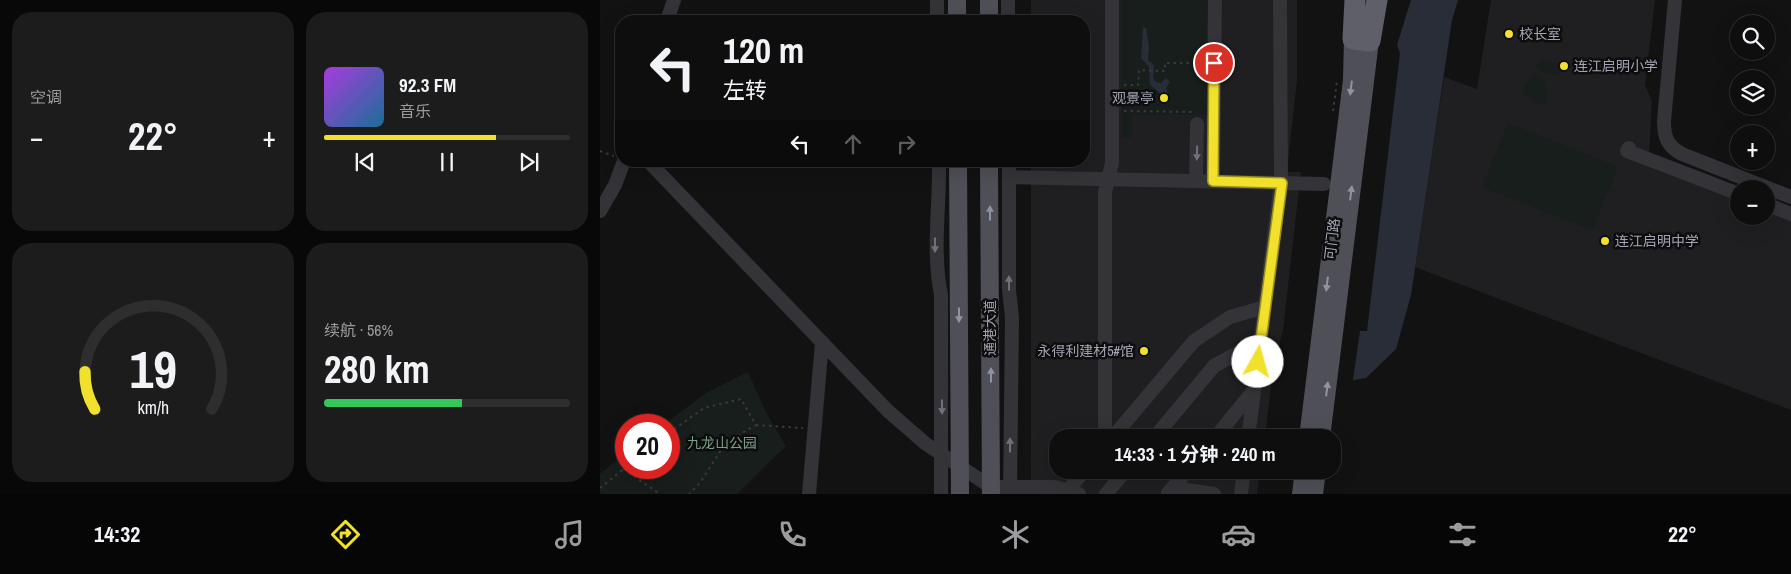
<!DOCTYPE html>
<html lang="zh">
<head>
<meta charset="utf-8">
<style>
	body { margin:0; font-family:"Archivo Narrow","Noto Sans SC",sans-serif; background:#1c1c1c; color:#f1f3f6; height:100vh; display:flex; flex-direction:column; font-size:19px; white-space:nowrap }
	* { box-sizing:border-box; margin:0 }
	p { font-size:16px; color:#9b9c9e }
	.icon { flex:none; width:28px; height:28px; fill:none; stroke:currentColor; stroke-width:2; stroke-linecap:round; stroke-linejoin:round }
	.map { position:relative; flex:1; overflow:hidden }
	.details { display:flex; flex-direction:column; gap:12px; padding:12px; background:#080808; width:600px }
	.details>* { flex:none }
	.hud { position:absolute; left:15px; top:15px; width:475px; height:152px; border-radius:20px; box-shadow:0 5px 20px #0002,0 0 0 1px #2e2e2e; background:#0e0e0e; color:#f1f3f6; overflow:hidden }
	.fabs { position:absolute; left:1130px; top:15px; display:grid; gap:10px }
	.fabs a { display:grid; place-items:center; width:45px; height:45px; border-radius:50%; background:#0e0e0e; box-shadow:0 5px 20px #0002,0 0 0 1px #2e2e2e; font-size:25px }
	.speed { position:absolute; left:15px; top:414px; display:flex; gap:10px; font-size:25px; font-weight:700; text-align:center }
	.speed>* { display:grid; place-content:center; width:65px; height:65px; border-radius:50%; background:#0e0e0e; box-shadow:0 5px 20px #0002,0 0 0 1px #2e2e2e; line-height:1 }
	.speed .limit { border:8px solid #d22; background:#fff; color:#111 }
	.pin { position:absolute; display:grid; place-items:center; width:42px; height:42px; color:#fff; margin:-21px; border:2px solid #fff; border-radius:50%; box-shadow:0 1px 5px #0007 }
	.me { position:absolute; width:55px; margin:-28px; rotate:7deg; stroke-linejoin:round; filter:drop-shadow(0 0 4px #0008) }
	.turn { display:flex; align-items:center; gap:18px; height:105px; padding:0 25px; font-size:22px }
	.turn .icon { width:65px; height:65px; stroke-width:2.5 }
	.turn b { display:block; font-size:35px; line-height:42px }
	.lanes { display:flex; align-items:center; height:48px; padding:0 25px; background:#0003; justify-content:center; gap:25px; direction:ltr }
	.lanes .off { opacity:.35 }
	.big { font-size:38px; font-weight:700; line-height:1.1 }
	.details .card { flex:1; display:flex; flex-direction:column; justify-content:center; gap:8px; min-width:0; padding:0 18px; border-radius:20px; background:#1c1c1c }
	.details .dial { align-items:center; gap:0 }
	.dial svg { height:130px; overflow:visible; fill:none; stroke:#2e2e2e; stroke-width:7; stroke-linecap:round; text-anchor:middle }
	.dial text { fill:#f1f3f6; stroke:none }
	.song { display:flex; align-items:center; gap:15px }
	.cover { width:60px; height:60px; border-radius:8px; background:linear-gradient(135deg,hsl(280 70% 55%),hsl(200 70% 35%)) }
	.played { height:5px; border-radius:2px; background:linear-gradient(90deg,#f1e12d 70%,#2e2e2e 70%) }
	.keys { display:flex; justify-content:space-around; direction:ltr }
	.heat { display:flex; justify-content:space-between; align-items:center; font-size:28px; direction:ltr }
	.charge { height:8px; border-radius:4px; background:linear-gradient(90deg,#34c759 56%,#2e2e2e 0) }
	.details .tiles { flex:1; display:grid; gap:12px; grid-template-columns:repeat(2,1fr) }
	.trip { position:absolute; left:449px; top:429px; width:292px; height:50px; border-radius:20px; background:#0e0e0e; box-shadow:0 5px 20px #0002,0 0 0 1px #2e2e2e; font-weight:700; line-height:50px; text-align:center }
	.tab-bar { display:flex; height:80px; justify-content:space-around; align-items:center; background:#060606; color:#9b9c9e }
	.tab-bar .icon { width:35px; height:35px }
	.tab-bar .active { color:#f1e12d }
	.tab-bar b { font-size:22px; color:#f1f3f6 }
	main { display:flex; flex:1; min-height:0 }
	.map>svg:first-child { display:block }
</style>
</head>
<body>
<main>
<section class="details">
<div class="tiles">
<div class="card"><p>空调</p>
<div class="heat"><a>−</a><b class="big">22°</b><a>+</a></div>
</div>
<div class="card">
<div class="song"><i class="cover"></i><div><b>92.3 FM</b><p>音乐</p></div></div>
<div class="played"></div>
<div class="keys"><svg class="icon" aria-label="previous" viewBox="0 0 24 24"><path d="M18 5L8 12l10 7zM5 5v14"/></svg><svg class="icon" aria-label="pause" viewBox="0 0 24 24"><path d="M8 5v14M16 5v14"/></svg><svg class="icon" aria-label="next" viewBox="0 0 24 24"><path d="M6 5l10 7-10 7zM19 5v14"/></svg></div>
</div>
<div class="card dial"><svg viewBox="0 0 100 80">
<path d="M14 69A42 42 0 1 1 86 69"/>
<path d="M14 69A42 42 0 0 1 8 46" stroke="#f1e12d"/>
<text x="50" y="56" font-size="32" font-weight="700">19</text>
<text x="50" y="72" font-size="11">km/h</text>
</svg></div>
<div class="card"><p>续航 · 56%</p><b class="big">280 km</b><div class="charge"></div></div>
</div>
</section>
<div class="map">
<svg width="1191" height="494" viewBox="0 0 1191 494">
	<rect width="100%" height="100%" fill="#121213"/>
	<path fill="#1f1e20" d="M431 0H697V80L687 172H701L683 330 673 369 665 437 458 438V470H660L657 494H431V161H484V21H431Z
		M891 0H1055L1045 85 1052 101 1049 156 1139 191V216H1166V202L1191 212V410L815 267 844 77 877 89Z"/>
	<path fill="#181e1b" d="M521 0H609L607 115H532L531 138 521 137Z
		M941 60 957 63 963 68 962 73C953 77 942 72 934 67Z
		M936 74C946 80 946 90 947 101L944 104 934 102 923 94 930 76Z
		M908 123 1018 167 992 230 882 187Z
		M148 372 167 414 186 446 137 494H0V474L26 453V468H69V425H63L106 393Z"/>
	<path fill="#282d37" d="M811 0H858L852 20 811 295 796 349 766 378 753 380 760 331H767L800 53 797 45Z
		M543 27 546 28 549 47 548 60 554 65 553 78 556 82 561 83 566 78 570 82 566 88 568 93H560L550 85 549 67 541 58Z"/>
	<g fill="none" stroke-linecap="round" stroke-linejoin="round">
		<path stroke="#39393f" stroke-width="2" stroke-dasharray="2.5 4" stroke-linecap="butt" d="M524 85H538L539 70 565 71V63H602
			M524 111 594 112
			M733 111 737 81
			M0 151 14 156
			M156 425 203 428
			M69 433 104 408 141 399 156 425 126 442 100 483 89 494
			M23 469 60 494
			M0 488 26 467"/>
		<path stroke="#333338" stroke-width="14" d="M337 0V21
			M408 0V21
			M1075 0 1064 121C1064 137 1067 146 1082 154L1191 197
			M67 21 74 0
			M1029 148 1027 151 1139 194
			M48 161 288 411 326 444 391 487H455L479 494
			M339 161C340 207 332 249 341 295V494
			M409 161V290L412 317 410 494
			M409 177 724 184
			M596 181 597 124
			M613 181 615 0
			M1166 204 1191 214
			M0 211 15 185 24 161
			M505 438V192L512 163V0
			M512 438 594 341 630 317 665 307
			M554 438 614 366 643 350 660 348
			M615 438 654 390
			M648 438 681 183 680 0
			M573 488 614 494
			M468 490 485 470
			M568 493 588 470
			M209 494 222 342
			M506 494 526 470
			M641 494 644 470"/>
		<path stroke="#4f4f57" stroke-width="18" d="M357 0V21
			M389 0V21
			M358 161 360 494
			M389 161 391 494
			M708 438 752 80 753 39
			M721 438 770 41
			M701 494 704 470
			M714 494 717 470"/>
		<path stroke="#5f5f69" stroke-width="21" d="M755 0 753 39 770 41 777 0"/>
	</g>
	<defs><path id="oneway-solid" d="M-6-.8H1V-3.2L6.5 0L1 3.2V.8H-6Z" transform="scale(1.25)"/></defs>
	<g fill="#9293a1">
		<use href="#oneway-solid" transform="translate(751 88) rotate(97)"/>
		<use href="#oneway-solid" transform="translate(751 193) rotate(-83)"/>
		<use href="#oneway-solid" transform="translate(390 213) rotate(-90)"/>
		<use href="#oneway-solid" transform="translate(727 284) rotate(97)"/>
		<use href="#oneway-solid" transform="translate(359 315) rotate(90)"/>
		<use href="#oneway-solid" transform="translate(391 375) rotate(-90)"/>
		<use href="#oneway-solid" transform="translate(727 389) rotate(-83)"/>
	</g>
	<g fill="#71717c">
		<use href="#oneway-solid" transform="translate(597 153) rotate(91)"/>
		<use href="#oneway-solid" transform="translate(335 245) rotate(90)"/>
		<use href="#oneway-solid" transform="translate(409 283) rotate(-91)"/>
		<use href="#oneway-solid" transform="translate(342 407) rotate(89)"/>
		<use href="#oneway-solid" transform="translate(410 445) rotate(-90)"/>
	</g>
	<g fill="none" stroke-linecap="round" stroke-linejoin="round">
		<g stroke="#9d921d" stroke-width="12">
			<path id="route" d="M614 63 613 181 682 183 658 362"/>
		</g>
		<use href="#route" stroke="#f1e12d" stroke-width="9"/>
	</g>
	<g fill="#f1e12d" stroke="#0d0d0e" stroke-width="2">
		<circle cx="909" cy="34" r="5"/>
		<circle cx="964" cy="66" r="5"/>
		<circle cx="564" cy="98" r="5"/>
		<circle cx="1005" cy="241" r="5"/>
		<circle cx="544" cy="351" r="5"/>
	</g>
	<g text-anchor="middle" stroke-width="5" stroke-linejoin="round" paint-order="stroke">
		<g font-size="14" fill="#a3a4b4" stroke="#0d0d0e" text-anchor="start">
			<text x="919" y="39">校长室</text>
			<text x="974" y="71">连江启明小学</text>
			<text x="554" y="103" text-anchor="end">观景亭</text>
			<text x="1015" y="246">连江启明中学</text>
			<text x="534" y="356" text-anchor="end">永得利建材5#馆</text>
		</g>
		<g font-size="14" fill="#a3a4b4" stroke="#0d0d0e">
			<text transform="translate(732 239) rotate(-83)" y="5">可门路</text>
			<text transform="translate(390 328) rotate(-90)" y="5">通港大道</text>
		</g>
		<g font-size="14" fill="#7a9f86" stroke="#0d0d0e">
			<text x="122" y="448">九龙山公园</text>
		</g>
	</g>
</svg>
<div class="fabs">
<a><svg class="icon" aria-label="search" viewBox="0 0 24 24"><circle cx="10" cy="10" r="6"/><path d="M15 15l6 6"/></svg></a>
<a><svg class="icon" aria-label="layers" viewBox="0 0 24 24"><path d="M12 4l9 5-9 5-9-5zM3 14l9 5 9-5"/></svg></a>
<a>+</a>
<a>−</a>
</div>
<div class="speed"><div class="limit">20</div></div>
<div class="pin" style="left:614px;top:63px;background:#d93025"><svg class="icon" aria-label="arrive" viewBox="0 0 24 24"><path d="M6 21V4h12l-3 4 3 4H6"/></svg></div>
<svg class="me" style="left:658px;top:362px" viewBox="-20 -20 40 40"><circle r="19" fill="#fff"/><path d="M0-13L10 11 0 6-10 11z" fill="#f1e12d"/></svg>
<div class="trip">14:33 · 1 分钟 · 240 m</div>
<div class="hud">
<div class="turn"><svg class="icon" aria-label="left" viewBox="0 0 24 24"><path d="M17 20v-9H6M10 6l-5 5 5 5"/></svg><div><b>120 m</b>左转</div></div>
<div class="lanes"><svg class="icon" aria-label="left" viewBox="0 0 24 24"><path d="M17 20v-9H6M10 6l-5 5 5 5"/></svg><svg class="icon off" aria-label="ahead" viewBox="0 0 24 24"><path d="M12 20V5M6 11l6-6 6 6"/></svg><svg class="icon off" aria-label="right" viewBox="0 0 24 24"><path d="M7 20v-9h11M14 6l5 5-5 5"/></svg></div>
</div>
</div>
</main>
<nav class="tab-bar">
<b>14:32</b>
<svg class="icon active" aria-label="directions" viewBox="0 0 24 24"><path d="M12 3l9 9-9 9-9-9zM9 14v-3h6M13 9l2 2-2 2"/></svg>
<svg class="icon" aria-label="music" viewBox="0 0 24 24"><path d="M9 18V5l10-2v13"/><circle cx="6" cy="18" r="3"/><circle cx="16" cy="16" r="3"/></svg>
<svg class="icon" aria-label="phone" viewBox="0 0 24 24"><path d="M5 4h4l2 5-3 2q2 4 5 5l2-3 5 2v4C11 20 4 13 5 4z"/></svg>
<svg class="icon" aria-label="climate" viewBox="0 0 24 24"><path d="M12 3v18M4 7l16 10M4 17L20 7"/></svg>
<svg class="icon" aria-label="car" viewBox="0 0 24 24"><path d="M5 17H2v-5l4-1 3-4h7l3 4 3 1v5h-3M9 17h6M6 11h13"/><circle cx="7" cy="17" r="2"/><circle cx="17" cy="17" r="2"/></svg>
<svg class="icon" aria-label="filters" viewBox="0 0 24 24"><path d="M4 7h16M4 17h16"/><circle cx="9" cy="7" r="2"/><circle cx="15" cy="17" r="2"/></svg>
<b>22°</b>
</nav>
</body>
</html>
